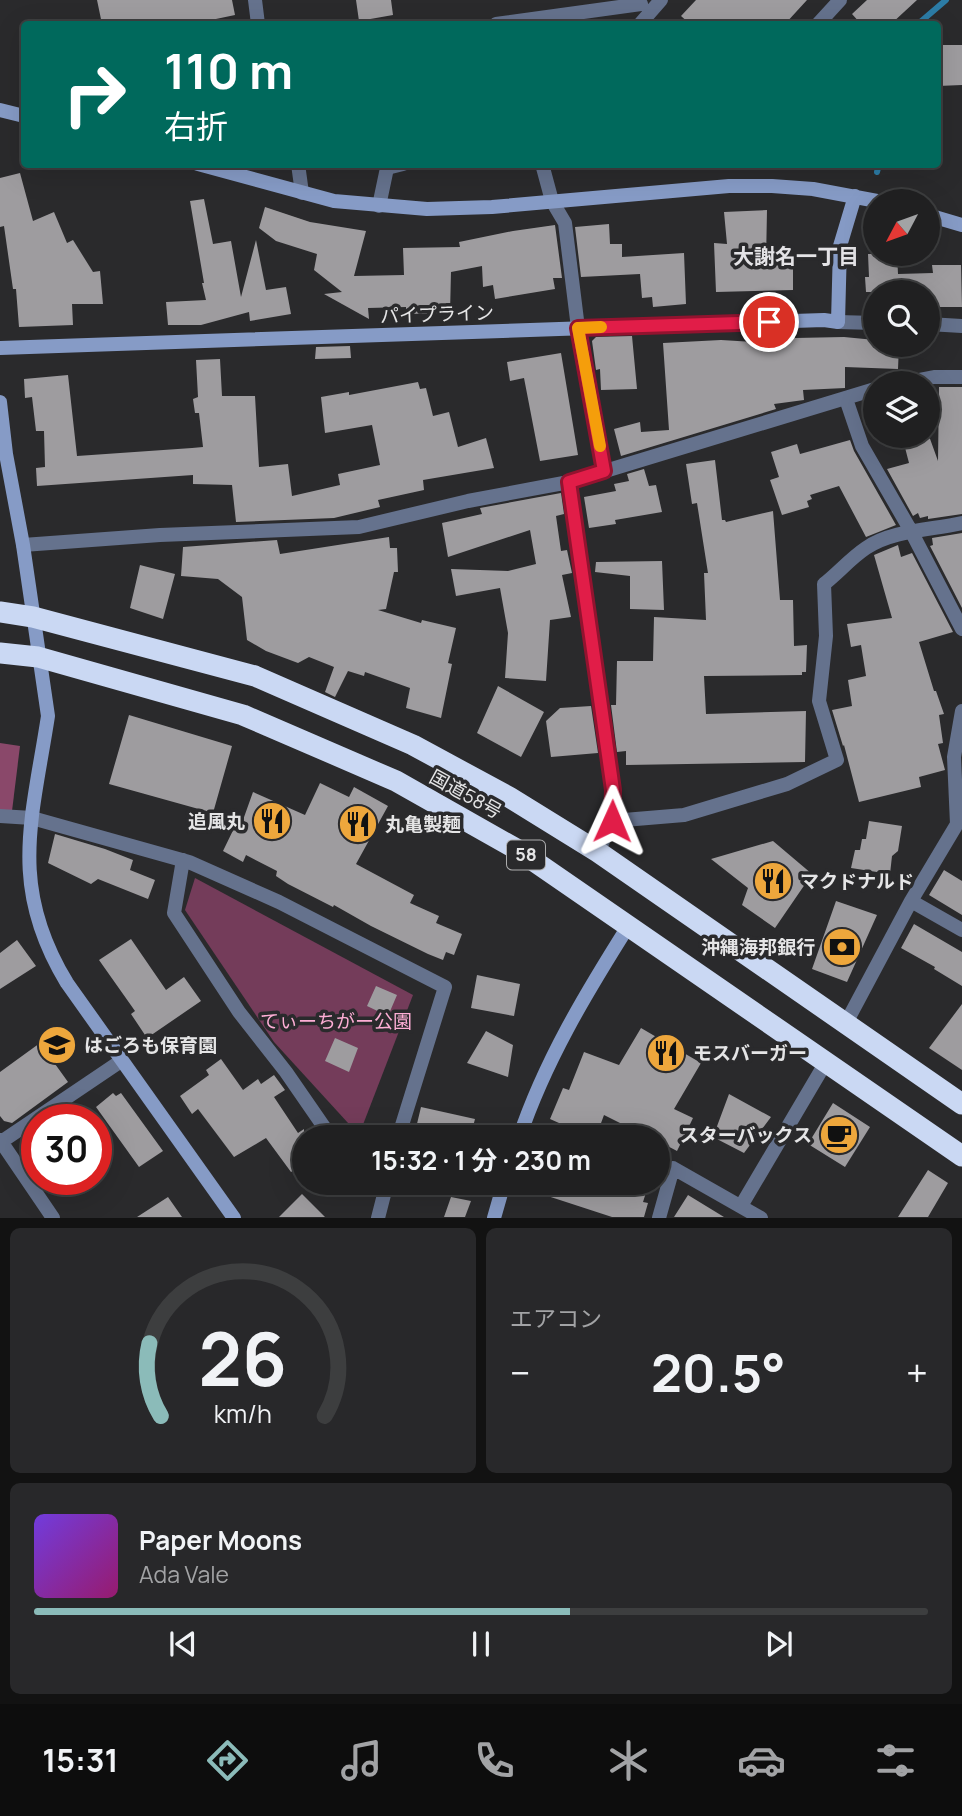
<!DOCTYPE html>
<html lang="ja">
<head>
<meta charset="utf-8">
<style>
	body { margin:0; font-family:Manrope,"Noto Sans JP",sans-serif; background:#28282a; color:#f1f3f6; height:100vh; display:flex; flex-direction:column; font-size:26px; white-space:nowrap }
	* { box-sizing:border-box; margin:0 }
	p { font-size:23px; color:#a2a3a5 }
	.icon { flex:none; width:38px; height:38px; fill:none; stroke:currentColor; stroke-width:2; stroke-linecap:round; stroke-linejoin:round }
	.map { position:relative; height:1218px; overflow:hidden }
	.drawer { display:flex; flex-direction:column; gap:10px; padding:10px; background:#121212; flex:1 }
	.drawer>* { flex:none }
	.guide { position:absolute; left:21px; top:21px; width:920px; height:147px; border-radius:7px; box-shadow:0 7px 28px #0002,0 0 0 2px #3d3e3f; background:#00695c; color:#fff; overflow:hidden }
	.needle { width:46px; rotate:229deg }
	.fabs { position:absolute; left:863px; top:189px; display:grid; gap:14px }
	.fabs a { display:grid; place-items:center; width:77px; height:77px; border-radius:50%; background:#202021; box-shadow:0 7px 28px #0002,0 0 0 2px #3d3e3f; font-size:35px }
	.speed { position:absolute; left:21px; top:1104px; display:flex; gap:14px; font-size:35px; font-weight:700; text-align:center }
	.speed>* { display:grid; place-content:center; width:91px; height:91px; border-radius:50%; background:#202021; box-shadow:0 7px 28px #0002,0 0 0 2px #3d3e3f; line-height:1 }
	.speed .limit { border:10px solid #d22; background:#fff; color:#111 }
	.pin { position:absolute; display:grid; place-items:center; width:60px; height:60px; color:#fff; margin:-30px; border:4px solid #fff; border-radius:50%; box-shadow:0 2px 7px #0007 }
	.me { position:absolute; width:77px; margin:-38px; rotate:1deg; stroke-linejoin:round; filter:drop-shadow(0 0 5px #0008) }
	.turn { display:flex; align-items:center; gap:24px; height:147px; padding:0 28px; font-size:32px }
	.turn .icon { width:91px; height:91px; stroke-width:2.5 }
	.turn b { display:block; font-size:49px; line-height:60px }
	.big { font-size:52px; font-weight:700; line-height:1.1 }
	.drawer .tile { flex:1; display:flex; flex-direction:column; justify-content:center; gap:10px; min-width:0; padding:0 24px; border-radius:10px; background:#28282a }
	.drawer .dial { align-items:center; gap:0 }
	.dial svg { height:182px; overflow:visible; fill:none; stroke:#3d3e3f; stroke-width:7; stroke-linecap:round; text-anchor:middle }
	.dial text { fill:#f1f3f6; stroke:none }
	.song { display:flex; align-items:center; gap:21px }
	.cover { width:84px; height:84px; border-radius:10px; background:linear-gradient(135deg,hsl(260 70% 55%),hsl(320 70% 35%)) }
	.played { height:7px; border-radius:4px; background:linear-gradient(90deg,#8bbbb9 60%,#3d3e3f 60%) }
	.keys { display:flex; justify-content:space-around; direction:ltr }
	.heat { display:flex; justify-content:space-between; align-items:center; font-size:38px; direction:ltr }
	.drawer .tiles { flex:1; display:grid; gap:10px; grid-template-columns:1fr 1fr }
	.tile:last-child { grid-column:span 2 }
	.trip { position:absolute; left:292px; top:1125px; width:378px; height:70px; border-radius:35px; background:#202021; box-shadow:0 7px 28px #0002,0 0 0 2px #3d3e3f; font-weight:700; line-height:70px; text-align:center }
	.dock { display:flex; height:112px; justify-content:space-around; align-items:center; background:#0d0d0d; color:#a2a3a5 }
	.dock .icon { width:49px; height:49px }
	.dock .on { color:#8bbbb9 }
	.dock b { font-size:32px; color:#f1f3f6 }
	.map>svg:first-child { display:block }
</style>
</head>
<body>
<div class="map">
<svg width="962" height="1218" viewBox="0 0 962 1218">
	<rect width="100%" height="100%" fill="#2a2a2c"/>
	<path fill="#743c5a" d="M195 878 413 995 359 1135 274 1042 185 910Z"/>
	<path fill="#8a486a" d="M0 743 20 746 12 811 0 810Z"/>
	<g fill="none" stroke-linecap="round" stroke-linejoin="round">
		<path stroke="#2c7ca6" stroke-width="6" d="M918 24 946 0
			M877 172 879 164"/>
	</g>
	<path fill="#9e9c9f" d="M97 0H232L235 15 192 24H102Z
		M356 0H391L393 15 359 21Z
		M696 0H807L785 24H690L681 16Z
		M867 0H917L891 24H861L852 14Z
		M938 45H962V85L938 86Z
		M20 173 33 221 54 212 67 243 73 240 93 272 100 271 103 304H72L73 325 19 327 16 289H13L4 226 0 227V178Z
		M204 199 213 244 231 241 241 297 256 240 266 290 286 287 291 314 250 321 249 312 201 325H168L166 302 206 300 202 283H204L190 201Z
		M265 207 310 222 366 231 354 276 404 275 403 248 460 247 459 242 513 231 555 225 562 278H553L555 289 495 299 493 285 483 287 482 266 451 272 450 313 406 314V307L368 308 369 319 324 294 342 292 314 270 317 254 276 241 259 228Z
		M767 210 766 262 793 261V290L716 292 714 243 727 244 724 212Z
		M609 224 610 244H622V257L684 253 686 304 653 307 652 297 642 298 640 274 581 277 575 227Z
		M868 254H897L898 274 933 273 932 265H961L962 307H928V292H866L865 277H869Z
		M632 336 637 389 601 390 600 369 596 370 592 341 596 337Z
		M795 336V338L844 337 875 340V345H899L898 369 845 367V388L803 390 804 400 774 404 776 409 621 456 614 429 640 422 641 432 669 430 663 343 721 340 754 342Z
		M350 346 351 358 315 359 316 347Z
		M561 353 578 455 540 461 524 378 510 381 507 362Z
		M220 359 222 396H255L259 467 288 464 292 496 340 485 338 474 380 465 372 425 325 433 321 397 349 392V395L418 382 420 389 426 388 433 416 449 412 458 447 486 438 494 468 423 480 424 490 378 500 380 507 334 518 236 522 232 485 193 484V475L37 486 36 468 45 467 44 431H36L32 397 25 398 24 379 68 375 77 456 192 448 203 447 199 413H195L193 399 198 397 196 360Z
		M939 387H962V514L928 519V516L920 518 918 513 913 516 887 469 909 463 902 436H929L938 461Z
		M850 440 854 451 896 525 866 537 839 486 810 495 812 499 807 501 809 507 782 515 770 480 779 477 771 452 797 444 800 454Z
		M715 460 722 520H725L726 522 773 511 780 600H793L794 646 807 645 806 672H802V675L704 676 706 714 806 711 805 762 626 765V751L617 752 611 705H616L617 661H653L654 617 706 620 704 573H708L697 503 692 504 686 464Z
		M644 469 649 486 656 485 662 512 615 520 616 524 589 528 584 497 616 491 614 484 629 481 627 474Z
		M561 493 564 514 556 516 561 551 567 550 572 573 562 575 571 617 550 620 546 681 505 678 508 633 500 588 456 596 451 569 508 571 536 564 530 530 448 557 442 523 482 514 480 508Z
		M962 533V608L930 546 933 545 932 538Z
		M389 537 390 548H397L398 572H394L386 609 378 610 421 623 422 620 456 628 448 663 452 664 441 718 406 708 410 688 365 672 364 676 348 671 335 697 325 692 334 667 309 657 298 663 266 651 247 640 242 597 218 579 181 576 183 547 277 540 280 554Z
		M898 545 901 557 912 553 953 632 919 642 934 691H936L944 714 939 715 943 743 938 744 945 770 919 777 921 787 859 802 844 745 843 746 832 710 852 706 848 680 866 676 861 645 851 647 847 624 892 618 874 555Z
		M662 561 664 610 630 609V576L595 572 596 562Z
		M140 565 175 574 163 619 130 608Z
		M498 686 544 712 521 757 477 733Z
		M591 706 598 753 551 757 546 721 560 708Z
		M129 715 232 746 213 813 109 784Z
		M320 783 349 797 354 787 388 806 356 864 414 895 410 903 439 916 436 923 462 934 454 955 446 952 443 960 428 954 371 926 334 905 333 907 288 884 276 876 277 871 246 855 243 862 223 851 239 818 243 820 253 792 305 815Z
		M869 821 902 826 898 851 892 856 890 874 851 868 855 850H860L862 839H866Z
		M55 834 105 849 133 860 130 870 155 880 148 899 98 879 91 884 48 863Z
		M773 841 812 874 775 928 742 905 748 888 711 859Z
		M944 870 962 881V915L929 895Z
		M836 901 877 915 847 982 812 969Z
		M914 924 962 952V986L934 969 935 967 901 948Z
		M131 939 166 990 184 977 201 1001 147 1038 131 1014 135 1011 99 960Z
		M17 940 36 966 0 989V953Z
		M477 975 520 984 514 1016 471 1008Z
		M376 986 397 995 388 1016 367 1006Z
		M962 1004V1070L929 1048Z
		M641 1028 701 1063 674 1109 693 1118 677 1151 658 1141V1138H650L604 1115 597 1134 576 1126 568 1127 550 1119 563 1088 569 1090 584 1052 619 1065Z
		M486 1031 513 1045 508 1077 467 1063Z
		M335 1038 358 1048 349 1072 325 1061Z
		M40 1043 68 1082 12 1123 4 1121 0 1116V1072Z
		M221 1059 243 1090 258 1079 261 1084 274 1075 285 1090 274 1097 298 1133 304 1129V1164L291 1172 266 1138 234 1157 198 1109 192 1114 180 1096 209 1075 206 1070Z
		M113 1093 116 1096 121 1093 163 1151 139 1167 96 1107Z
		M729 1094 771 1117 744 1153 713 1137Z
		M833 1103 870 1127 845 1167 808 1144Z
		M421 1107 475 1119 470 1138H426L428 1131 416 1128Z
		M928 1170 948 1183 928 1217H898Z
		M521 1183H649L643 1202 648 1203 644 1217H612L520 1187Z
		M302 1194 325 1217H279Z
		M688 1195 724 1217H674Z
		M168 1197 182 1217H137Z
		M451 1197 471 1201 465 1217H444Z"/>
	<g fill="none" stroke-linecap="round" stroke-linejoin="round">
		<path stroke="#65728d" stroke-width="14" d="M255 0 258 24
			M496 24 641 4
			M640 24 661 0
			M818 24 840 0
			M298 164 302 193
			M542 164 552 201 565 223 578 328 604 471
			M379 206 387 168 403 164
			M838 322 875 323
			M928 324 962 326
			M903 383 934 377H962
			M846 399 862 446 911 531 962 629
			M569 482 613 790 612 821 598 852
			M23 545 160 535 359 527 468 501 569 482 875 389
			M0 816 32 818 189 862 279 902 445 987 398 1138
			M612 821 684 815 787 784 837 760 819 701 826 636 824 584C838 573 851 558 866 548 892 530 932 530 962 523
			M957 824 954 757 962 711
			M183 860 174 913 239 1012 286 1072 324 1127 337 1138
			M911 901 962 930
			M846 1023 911 901 957 824 962 819
			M0 1140 53 1218
			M1 1142 121 1061
			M741 1206 826 1062
			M378 1218 387 1183
			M659 1218 673 1168 761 1218"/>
		<path stroke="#869bc6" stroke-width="14" d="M0 110 24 116
			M198 164 334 201 427 209 492 207 729 186H772L813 189 877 201
			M928 215 962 225
			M0 348 824 320 838 322 840 246 855 196
			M0 402 6 454 23 545 48 716C32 820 8 886 67 983L234 1218
			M519 1138C545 1061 586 993 629 925
			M494 1218 504 1183"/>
		<path stroke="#cad8f3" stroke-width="21" d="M0 612 33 617 255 676 413 745 509 797 598 852 962 1104
			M0 653 38 657 243 715 396 781 518 850 962 1156"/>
	</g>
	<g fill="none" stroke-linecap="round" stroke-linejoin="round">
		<g stroke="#92132f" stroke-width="18">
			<path id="route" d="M612 821 613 790 569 482 604 471 578 328 769 322"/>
		</g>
		<use href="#route" stroke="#e11d48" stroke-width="12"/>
		<path stroke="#f59e0b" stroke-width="12" d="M600 446 578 328 601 327"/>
	</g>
	<defs>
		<g id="restaurant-disc" transform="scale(2.0125)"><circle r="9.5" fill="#eea73c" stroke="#2a2a2c"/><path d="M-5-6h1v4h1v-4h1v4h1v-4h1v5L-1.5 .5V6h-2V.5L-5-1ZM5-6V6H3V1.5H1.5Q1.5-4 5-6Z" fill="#111"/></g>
		<g id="bank-disc" transform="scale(2.0125)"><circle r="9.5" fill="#eea73c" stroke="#2a2a2c"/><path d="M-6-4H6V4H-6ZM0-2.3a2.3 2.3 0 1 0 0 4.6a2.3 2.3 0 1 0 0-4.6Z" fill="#111"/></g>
		<g id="school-disc" transform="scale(2.0125)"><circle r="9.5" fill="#eea73c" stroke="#2a2a2c"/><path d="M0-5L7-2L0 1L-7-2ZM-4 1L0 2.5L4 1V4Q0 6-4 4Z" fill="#111"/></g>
		<g id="cafe-disc" transform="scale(2.0125)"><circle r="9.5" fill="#eea73c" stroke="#2a2a2c"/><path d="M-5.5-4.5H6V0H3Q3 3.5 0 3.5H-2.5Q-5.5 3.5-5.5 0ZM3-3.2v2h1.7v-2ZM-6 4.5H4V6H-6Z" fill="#111"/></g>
	</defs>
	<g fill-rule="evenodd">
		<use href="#restaurant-disc" x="272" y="821"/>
		<use href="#restaurant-disc" x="358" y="824"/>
		<use href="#restaurant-disc" x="773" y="881"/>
		<use href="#bank-disc" x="842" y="947"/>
		<use href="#school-disc" x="57" y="1045"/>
		<use href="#restaurant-disc" x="666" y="1053"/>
		<use href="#cafe-disc" x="839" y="1135"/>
	</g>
	<g text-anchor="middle" stroke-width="7" stroke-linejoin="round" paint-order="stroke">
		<rect fill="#2a2a2c" stroke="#adadae" stroke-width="2" x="507" y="840.5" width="38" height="29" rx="5"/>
		<g font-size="18" font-weight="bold" fill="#e5e5e6">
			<text x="526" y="861">58</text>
		</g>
		<g font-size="19" fill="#e5e5e6" stroke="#2a2a2c">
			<text transform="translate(437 314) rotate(-2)" y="7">パイプライン</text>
			<text transform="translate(466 794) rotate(29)" y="7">国道58号</text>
		</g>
		<g font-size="19" font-weight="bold" fill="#e5e5e6" stroke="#2a2a2c" text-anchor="start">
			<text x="245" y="828" text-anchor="end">追風丸</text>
			<text x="385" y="831">丸亀製麺</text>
			<text x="800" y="888">マクドナルド</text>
			<text x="815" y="954" text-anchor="end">沖縄海邦銀行</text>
			<text x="84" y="1052">はごろも保育園</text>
			<text x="693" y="1060">モスバーガー</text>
			<text x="812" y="1142" text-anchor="end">スターバックス</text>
		</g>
		<g font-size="19" fill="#fdaed5" stroke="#2a2a2c">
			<text x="336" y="1028">てぃーちがー公園</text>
		</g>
		<g font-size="21" font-weight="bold" fill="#e4e3e6" stroke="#2a2a2c">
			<text x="796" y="264">大謝名一丁目</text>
		</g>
	</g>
</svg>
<div class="fabs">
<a><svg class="needle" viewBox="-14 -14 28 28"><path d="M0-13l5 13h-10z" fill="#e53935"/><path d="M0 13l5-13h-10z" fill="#a2a3a5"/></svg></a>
<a><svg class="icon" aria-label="search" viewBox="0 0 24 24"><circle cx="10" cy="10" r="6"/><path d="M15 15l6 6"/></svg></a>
<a><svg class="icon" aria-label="layers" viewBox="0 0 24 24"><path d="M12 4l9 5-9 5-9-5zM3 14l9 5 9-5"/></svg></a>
</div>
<div class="speed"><div class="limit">30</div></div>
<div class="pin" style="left:769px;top:322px;background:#d93025"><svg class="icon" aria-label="arrive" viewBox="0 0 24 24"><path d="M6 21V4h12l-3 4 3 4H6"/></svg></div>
<svg class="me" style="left:612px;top:821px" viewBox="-20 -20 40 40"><path d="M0-17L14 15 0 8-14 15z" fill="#e11d48" stroke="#fff" stroke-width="4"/></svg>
<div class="trip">15:32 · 1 分 · 230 m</div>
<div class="guide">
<div class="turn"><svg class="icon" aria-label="right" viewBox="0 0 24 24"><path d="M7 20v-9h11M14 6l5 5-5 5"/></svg><div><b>110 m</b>右折</div></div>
</div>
</div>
<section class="drawer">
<div class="tiles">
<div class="tile dial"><svg viewBox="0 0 100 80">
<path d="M14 69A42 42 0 1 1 86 69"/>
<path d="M14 69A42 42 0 0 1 9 37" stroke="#8bbbb9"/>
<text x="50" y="56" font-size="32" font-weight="700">26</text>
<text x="50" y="72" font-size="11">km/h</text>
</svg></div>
<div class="tile"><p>エアコン</p>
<div class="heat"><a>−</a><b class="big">20.5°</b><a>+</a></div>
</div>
<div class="tile">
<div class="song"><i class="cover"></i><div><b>Paper Moons</b><p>Ada Vale</p></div></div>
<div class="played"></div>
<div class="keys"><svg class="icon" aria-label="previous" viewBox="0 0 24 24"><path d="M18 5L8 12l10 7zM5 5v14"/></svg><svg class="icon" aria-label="pause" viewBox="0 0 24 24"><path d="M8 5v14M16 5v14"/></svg><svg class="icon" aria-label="next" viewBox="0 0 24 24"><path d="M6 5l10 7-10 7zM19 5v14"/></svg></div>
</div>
</div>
</section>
<nav class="dock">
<b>15:31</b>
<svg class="icon on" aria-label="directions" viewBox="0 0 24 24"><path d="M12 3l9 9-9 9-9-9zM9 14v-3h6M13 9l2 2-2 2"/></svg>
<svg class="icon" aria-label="music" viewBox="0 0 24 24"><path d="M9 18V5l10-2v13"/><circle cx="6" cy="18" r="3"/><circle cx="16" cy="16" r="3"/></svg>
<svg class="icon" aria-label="phone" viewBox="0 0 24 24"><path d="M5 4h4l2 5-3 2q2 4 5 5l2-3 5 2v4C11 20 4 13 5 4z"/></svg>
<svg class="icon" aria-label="climate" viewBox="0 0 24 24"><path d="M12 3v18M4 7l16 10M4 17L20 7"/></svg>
<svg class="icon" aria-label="car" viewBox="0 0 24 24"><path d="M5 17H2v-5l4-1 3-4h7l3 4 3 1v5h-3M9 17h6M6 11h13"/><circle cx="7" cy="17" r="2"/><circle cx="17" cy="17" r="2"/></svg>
<svg class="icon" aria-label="filters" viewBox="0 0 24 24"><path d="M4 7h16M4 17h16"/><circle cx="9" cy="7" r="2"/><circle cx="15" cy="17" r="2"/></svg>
</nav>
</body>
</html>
